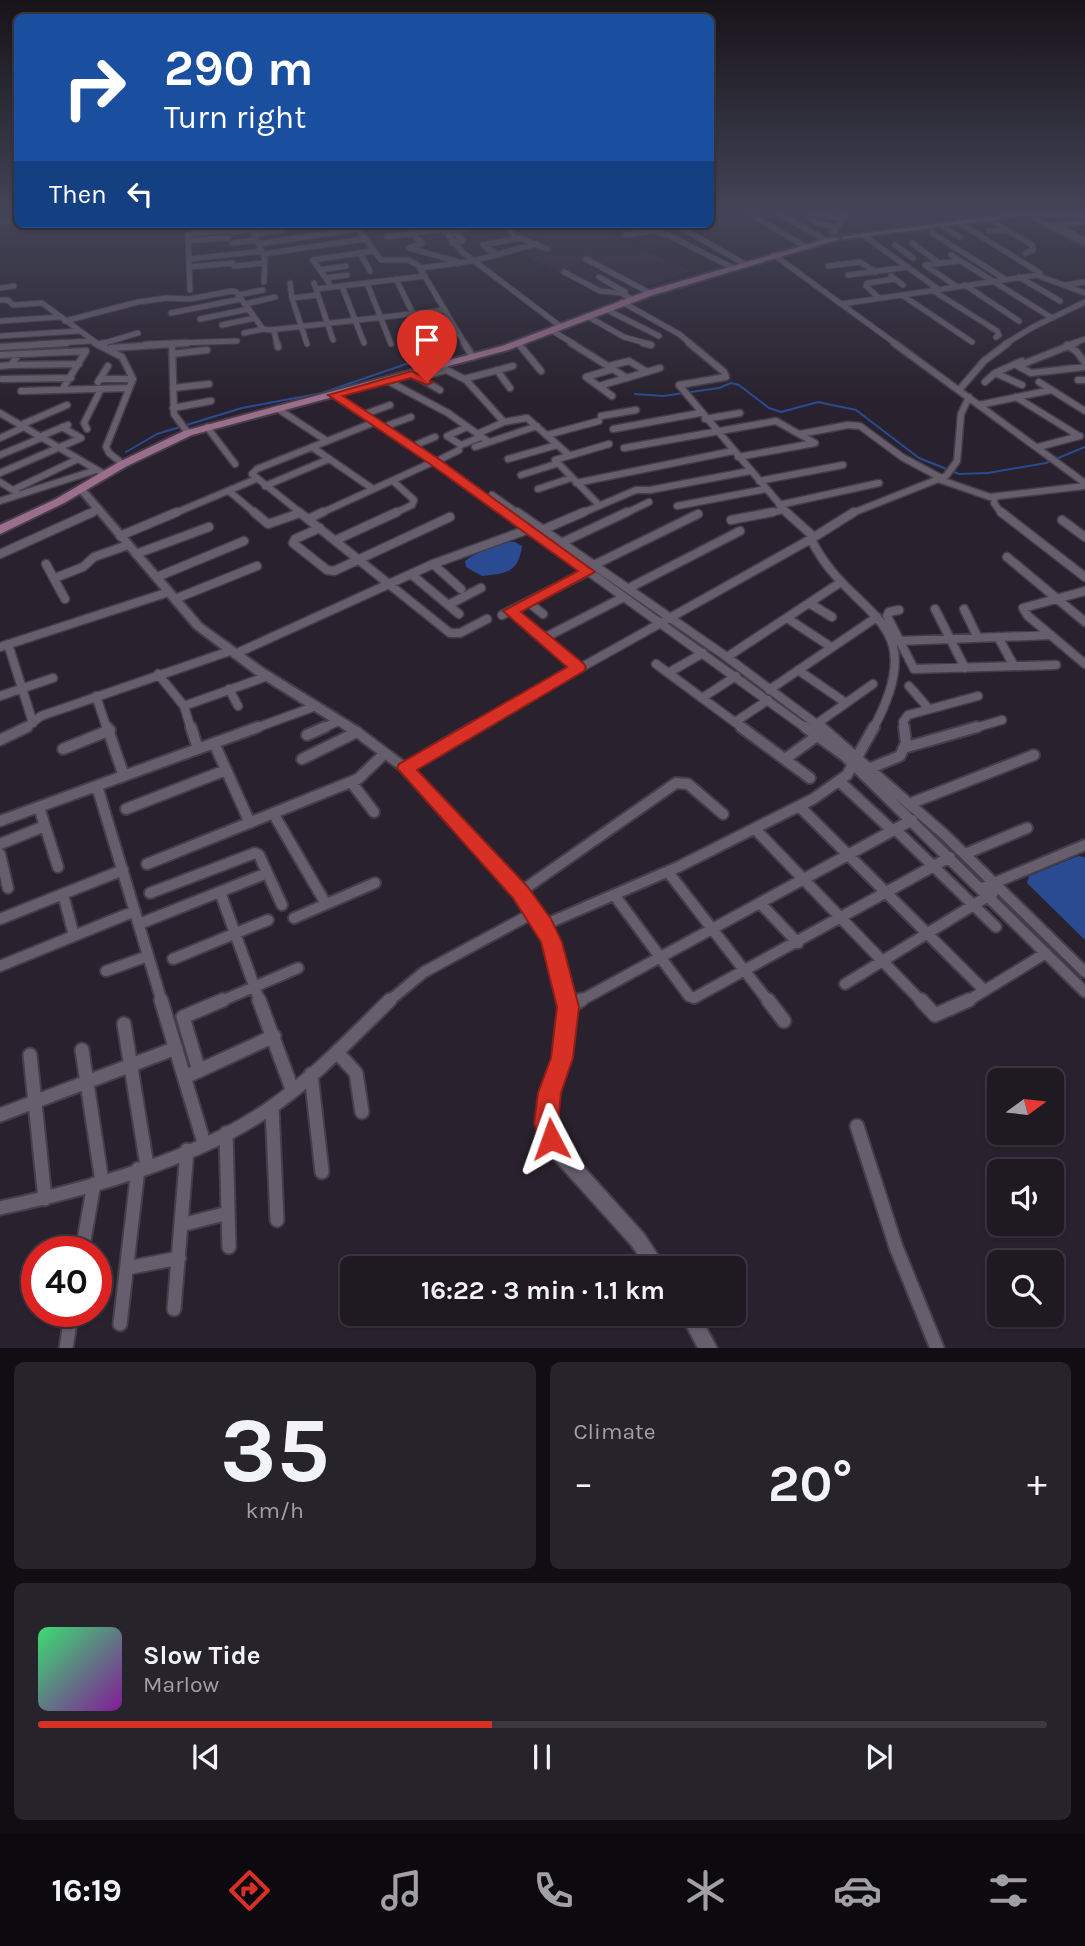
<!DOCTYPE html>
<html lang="en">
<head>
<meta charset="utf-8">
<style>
	body { margin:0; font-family:Karla,sans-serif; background:#27232a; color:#f1f3f6; height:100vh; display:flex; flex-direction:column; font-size:26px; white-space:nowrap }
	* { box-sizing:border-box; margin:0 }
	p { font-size:23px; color:#a1a1a5 }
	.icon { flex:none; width:38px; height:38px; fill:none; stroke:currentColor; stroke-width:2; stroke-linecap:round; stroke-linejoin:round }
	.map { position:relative; height:1348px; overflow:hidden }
	.sheet { display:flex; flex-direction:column; gap:14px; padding:14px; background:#110e13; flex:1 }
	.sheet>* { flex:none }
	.guide { position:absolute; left:14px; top:14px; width:700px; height:214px; border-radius:10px; box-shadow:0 2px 5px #0004,0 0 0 2px #3c3840; background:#1a4fa0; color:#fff; overflow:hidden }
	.needle { width:46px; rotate:75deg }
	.tools { position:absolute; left:987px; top:1068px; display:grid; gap:14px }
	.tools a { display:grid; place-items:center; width:77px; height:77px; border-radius:10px; background:#1f1a22; box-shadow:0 2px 5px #0004,0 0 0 2px #3c3840; font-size:35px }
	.speed { position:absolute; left:21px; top:1236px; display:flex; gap:14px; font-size:35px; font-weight:700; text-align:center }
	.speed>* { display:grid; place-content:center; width:91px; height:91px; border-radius:50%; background:#1f1a22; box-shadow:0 2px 5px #0004,0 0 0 2px #3c3840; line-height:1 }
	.speed .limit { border:10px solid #d22; background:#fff; color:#111 }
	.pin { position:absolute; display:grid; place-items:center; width:60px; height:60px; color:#fff; margin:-72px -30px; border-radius:50% 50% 50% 0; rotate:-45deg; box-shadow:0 0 7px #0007 }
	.pin .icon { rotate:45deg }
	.me { position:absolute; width:77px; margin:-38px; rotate:356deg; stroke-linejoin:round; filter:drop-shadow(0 0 5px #0008) }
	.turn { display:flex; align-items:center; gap:24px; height:147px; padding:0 35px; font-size:32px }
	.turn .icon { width:91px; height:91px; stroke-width:2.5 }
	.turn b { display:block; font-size:49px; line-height:60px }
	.then { display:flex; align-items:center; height:66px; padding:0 35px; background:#0003; gap:14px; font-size:26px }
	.big { font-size:52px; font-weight:700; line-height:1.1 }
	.sheet .tile { flex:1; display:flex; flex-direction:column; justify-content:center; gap:10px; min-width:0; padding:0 24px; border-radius:10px; background:#27232a }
	.sheet .dial { align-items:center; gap:0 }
	.dial b { font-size:91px; line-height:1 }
	.song { display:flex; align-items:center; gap:21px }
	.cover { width:84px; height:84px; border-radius:10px; background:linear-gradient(135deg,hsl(140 70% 55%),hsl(290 70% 35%)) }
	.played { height:7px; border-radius:4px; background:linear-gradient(90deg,#d93025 45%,#3c3840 45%) }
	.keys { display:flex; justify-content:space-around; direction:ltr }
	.heat { display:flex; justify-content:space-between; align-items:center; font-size:38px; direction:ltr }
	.sheet .tiles { flex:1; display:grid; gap:14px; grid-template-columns:1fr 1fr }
	.tile:last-child { grid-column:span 2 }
	.trip { position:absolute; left:340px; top:1256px; width:406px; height:70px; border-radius:10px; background:#1f1a22; box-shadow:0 2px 5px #0004,0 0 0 2px #3c3840; font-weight:700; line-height:70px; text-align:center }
	.tabs { display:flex; height:112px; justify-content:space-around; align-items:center; background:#0c0a0e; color:#a1a1a5 }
	.tabs .icon { width:49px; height:49px }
	.tabs .current { color:#d93025 }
	.tabs b { font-size:32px; color:#f1f3f6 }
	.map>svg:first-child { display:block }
</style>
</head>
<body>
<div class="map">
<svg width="1085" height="1348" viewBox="0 0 1085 1348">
	<rect width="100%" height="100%" fill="#29222e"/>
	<path fill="#33283a" d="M521 224H597L609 235 692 271 615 297 522 255 541 237Z"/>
	<path fill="#2a4b91" d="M504 542H515L522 546C518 573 507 573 482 576L466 567 465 561C475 552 492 549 504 542Z
		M1078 856 1085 857V940L1027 883 1029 876Z"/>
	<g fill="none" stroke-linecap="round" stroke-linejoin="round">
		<path stroke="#2a4b91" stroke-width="2" d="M635 394 663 396 719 388 731 383 739 385 769 408 781 412 818 402 856 410 919 458 959 474 988 473 1046 463 1085 447
			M126 452 157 434 242 408 322 393 409 363 427 361"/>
		<g stroke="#453e49" stroke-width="7">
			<path id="minor-far4" d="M743 210 806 247
				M772 210 824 239
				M2 211 8 210
				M811 213 842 218
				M810 218 816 223 835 227
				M987 218 1032 245 1033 250 1026 253
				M0 222 18 219
				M958 222 1040 273 1039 276 1085 293
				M250 224 265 259 264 282
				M354 224 381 260H408L418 265 465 344
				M440 224 461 251 560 326
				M503 224 513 234
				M692 224 683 229 745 264
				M939 224 960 237
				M297 226 314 224
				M640 226 670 236 733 268
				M1051 226 1085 222
				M1057 226 1085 240
				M393 228 419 224
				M622 228 642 224
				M989 231 1007 230
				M232 232 252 229
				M444 232 491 224
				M411 233 422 243 409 248 456 261
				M932 233 1005 279
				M254 234 284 230
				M626 235 651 231
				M863 235 938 289
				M387 237 442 229
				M188 241 228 238
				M232 243 257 240
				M452 243 463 241 453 230
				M912 243 939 263
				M258 244 358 229
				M895 245 913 258
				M360 253 370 271
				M263 254 365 239
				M498 255 483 245 520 238 547 249
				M774 255 896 344
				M951 255 1052 318
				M189 259 262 251
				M586 259 650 293
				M234 266 265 263
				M828 266 860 262 876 272
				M189 267 233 263
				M420 268 473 261 536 244
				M320 270 346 266
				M564 272 600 291 621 293 632 299
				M848 275 908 267
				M891 276 903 285
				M599 277 625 292
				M1019 277 1060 301
				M326 278 347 275
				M396 279 428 344
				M290 283 292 298 307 344
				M314 283 333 340
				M329 283 313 260 373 251
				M367 283 391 344
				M965 285 1019 321
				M1065 285 1085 282
				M342 286 364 343
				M956 286 925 265 960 261
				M0 288 14 286
				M316 289 425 276
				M190 290 188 234 229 230
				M932 290 997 331 999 335 996 337
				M238 295 263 290
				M902 295 972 342
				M292 298 318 295
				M879 298 866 286 867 283 895 279
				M0 300H8L13 305 42 303 98 344
				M622 302 679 334 691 344
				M245 304 275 297
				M841 304 1038 275
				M605 309 659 336
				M171 313 241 299
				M587 316 624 337 649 344
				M200 319 249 309
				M0 321 60 317
				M65 321 138 302 167 298 190 299 232 291 236 292 263 329 270 330 445 310
				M222 325 255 318
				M551 330 574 344
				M274 331 277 344
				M244 333 263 329
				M0 336 78 331
				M39 344 92 341
				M101 344 138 333
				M145 344 237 341
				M1005 344 1033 327 1085 302
				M1071 344 1085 339"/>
		</g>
		<g stroke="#453e49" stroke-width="9">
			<path id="minor-far3" d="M95 343 122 357 133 379 106 447 109 453 123 464
				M277 343 278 347
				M427 343 429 346
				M464 343 473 357
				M518 343 541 371
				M571 343 627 378
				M643 343 651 345
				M689 343 724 372 726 377 679 385 788 514
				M894 343 1085 483
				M1076 343 1018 366 1031 373 1085 367
				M101 344 105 343
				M172 344 174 414 188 433
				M1067 345 1077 352 1085 363
				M0 347 66 343
				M111 348 187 343
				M19 354 11 365 79 364
				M172 354 207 350
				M0 355 86 351 62 390
				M0 366 11 365
				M439 366 466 380 504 422
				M609 366 629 361 647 372
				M497 370 510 388
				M995 373 1022 385
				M412 374 440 390
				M419 378 446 370
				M2 379 71 378
				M100 379H133
				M464 379 513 366
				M1078 380H1085
				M388 381 448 413 489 442
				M98 382 108 366
				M985 382 995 373 1022 361
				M1039 382 1085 411
				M599 386 660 368
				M173 388 209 384
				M959 390 984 361 1008 343
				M21 391 129 388
				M334 395 435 461 508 514
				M612 396 586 377 613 369
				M1016 397 1079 436
				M979 405 1051 390
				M173 408 211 401
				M278 409 327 441
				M0 413 104 474
				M368 413 390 405
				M601 416 636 410
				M705 419 740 413
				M21 425 67 405
				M389 425 411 417
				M207 427 235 464
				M465 428 447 436 461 445 481 437
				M87 429 84 423 101 389
				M613 429 700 413
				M477 434 504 422 527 418 569 455
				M800 434 848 425 860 426 902 457 941 478
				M547 435 599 421
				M39 437 68 425
				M0 438 24 427
				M418 444 435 437
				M312 447 373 489
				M475 447 537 426
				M1038 447 1080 436
				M624 448 776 421 815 443 738 457
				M0 455 41 438
				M441 459 459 450
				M508 459 557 445
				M0 473 81 438 62 427
				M521 475 556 464
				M938 479 990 497 1085 486
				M759 481 843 465
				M0 482 16 492
				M576 483 733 451
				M265 486 329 459
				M538 489 571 478
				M13 490 78 459
				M229 491 256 514
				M492 495 519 514
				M995 497 994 503 1002 514
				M0 501 96 470
				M598 504 555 460 609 444
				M779 505 879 483
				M677 506 766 489
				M89 514 97 510
				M173 514 256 479
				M302 514 252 474 257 469 375 422
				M319 514 435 461
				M393 514 412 505 414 500 393 481
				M580 514 636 490H650L750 471
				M624 514 649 502
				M764 514 784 510
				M850 514 946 476 957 461 961 414 969 397"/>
		</g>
		<g stroke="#453e49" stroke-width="11">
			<path id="minor-far2" d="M254 512 268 524 300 513
				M299 512 450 633H460L487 619
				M506 512 807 729
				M517 512 724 655 823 729
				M786 512 814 537
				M1001 512 1085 577
				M308 519 323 512
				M731 520 773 512
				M1062 520 1085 537
				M320 528 295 539 293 543 327 570 334 571 450 517
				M542 530 584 512
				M120 536 177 512
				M811 539C850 620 935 614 873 729
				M336 540 397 512
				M561 543 627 512
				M0 554 93 512
				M136 554 209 527
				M1007 557 1085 622
				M46 564 65 599
				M433 564 461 589
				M592 566 698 514
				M411 574 459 614
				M157 577 244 541
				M55 578 83 567 94 557 128 545
				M629 588 740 531
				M1085 591 1023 608 1028 616 1085 664
				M175 599 257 566
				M528 602 543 614
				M809 603 832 617
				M448 605 481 588
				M935 609 965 668
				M964 609 978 638
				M899 610 889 612 887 616 914 669 1056 665
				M511 611 578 668
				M502 615 591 570
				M787 618 831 647
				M998 637 1014 666
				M544 638 624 597
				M899 641 1051 635
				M8 644 33 723
				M0 647 169 592
				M235 654 433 564 532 528
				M727 657 841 582
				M656 664 744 729
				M798 670 846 703
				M668 673 703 653
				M158 674 184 706 191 729
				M909 686 929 709
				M229 689 238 706
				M769 690 877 617
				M0 696 53 678
				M96 696 107 729
				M702 698 736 676
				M184 706 268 676
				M735 722 768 700
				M815 725 873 684
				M24 729 41 716 230 651
				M253 729 316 706
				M321 729 339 721
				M471 729 811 539 854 512
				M905 729 903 722 908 715 978 696
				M971 729 1002 720"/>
		</g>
		<g stroke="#453e49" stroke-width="14">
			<path id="minor-far1" d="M107 727 124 776
				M191 727 198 749
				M741 727 810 778
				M805 727 845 756 1085 992
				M821 727 945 835 1085 972
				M307 735 325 727
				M0 740 27 727
				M214 743 250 823
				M907 747 977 727
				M63 749 110 730
				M302 759 357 732
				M785 759 817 736
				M405 768 474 727
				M866 770 900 756 906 743 904 727
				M839 781 893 831
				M351 782 374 812
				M97 786 162 1002
				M909 804 1034 755
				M799 806 984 990
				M39 807 58 867
				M126 809 226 770
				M273 813 326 904
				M0 821 258 727
				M755 829 922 1002
				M895 829 996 927
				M0 844 45 826
				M0 854 8 888
				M965 854 1027 828
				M147 864 358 779 384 754
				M668 872 769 1002
				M982 888 1085 845
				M220 892 260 1002
				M520 892 676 783 688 784 723 814
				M150 893 255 853 259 855 282 905
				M63 894 74 936
				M615 896 689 996 694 998 950 857
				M760 903 798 943
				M294 918 375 883
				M0 919 123 870
				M139 924 267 873
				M544 925 678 867 813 799 847 775 874 727
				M173 959 268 920
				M0 966 135 911
				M106 971 148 956
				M845 984 993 893
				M219 1002 298 968
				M388 1002 424 972 535 912
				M578 1002 912 820
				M966 1002 1046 953"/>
		</g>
		<g stroke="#453e49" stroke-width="17">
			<path id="minor" d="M161 1000 204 1143
				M259 1000 292 1089
				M768 1000 784 1021
				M921 1000 935 1015 969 1000
				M568 1007 581 1000
				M124 1024 147 1166
				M82 1050 102 1182
				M337 1052 356 1073 362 1112
				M30 1055 45 1199
				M199 1071 183 1017 223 1000
				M311 1074 322 1172
				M185 1077 274 1036
				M272 1107 277 1220
				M0 1115 176 1048
				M857 1126 896 1247 937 1348
				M226 1133 229 1247
				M0 1208C88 1189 196 1160 270 1108 314 1078 352 1037 390 1000
				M181 1225 228 1213
				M82 1251 94 1184
				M127 1268 179 1258
				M174 1309 187 1150
				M120 1324 138 1169
				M66 1348 72 1311"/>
		</g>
		<g stroke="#453e49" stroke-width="4">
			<path id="tertiary" d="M81 486 84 487 202 624 263 668 361 729 409 765 525 888 545 918 555 938 569 973 573 991 575 1027 573 1043 556 1104 555 1119 558 1134 564 1145 644 1234 667 1269H648L632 1246 552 1157 543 1135 540 1119 541 1104 558 1043 561 1027 559 991 555 973 543 941 515 896 401 771 353 735 255 674 194 628 78 491V487Z
				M680 1314H699L717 1348H698Z"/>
		</g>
		<g stroke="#453e49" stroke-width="4">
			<path id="secondary" d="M845 210H851L835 234H831L830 233Z
				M1026 214H1030L1085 241V246L1026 216Z"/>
		</g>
		<g stroke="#453e49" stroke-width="4">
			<path id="primary" d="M1011 210 1085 214V218L1024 216 844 239 840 237 1010 214Z
				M833 237 840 239 653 295 508 350 192 435 127 466 64 503 0 534V525L56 499 119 462 184 431 502 346 647 291Z"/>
		</g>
		<use href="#minor-far4" stroke="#665e6c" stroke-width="5"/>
		<use href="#minor-far3" stroke="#665e6c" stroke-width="6"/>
		<use href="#minor-far2" stroke="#665e6c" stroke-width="8"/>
		<use href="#minor-far1" stroke="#665e6c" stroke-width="10"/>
		<use href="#minor" stroke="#665e6c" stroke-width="13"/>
		<use href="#tertiary" fill="#665e6c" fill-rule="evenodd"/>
		<use href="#secondary" fill="#665e6c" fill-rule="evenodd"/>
		<use href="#primary" fill="#9b6e8c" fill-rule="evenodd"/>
	</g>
	<linearGradient id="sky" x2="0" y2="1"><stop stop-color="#171319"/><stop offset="0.53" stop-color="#434457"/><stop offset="1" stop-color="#434457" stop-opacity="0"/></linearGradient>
	<rect width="1085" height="399" fill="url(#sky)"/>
	<path fill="#d93025" stroke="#8d1f18" stroke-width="2" d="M412 371 433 382 427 385 411 378 343 396 439 459 595 572 521 612 584 664 586 667 584 671 417 770 527 886 551 919 562 942 579 1007 573 1058 561 1093 558 1124 562 1139 559 1147 551 1151 542 1147 534 1124 538 1093 551 1058 557 1007 541 942 513 898 397 768 399 764 567 667 503 611 578 571 430 464 328 395Z"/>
</svg>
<div class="tools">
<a><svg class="needle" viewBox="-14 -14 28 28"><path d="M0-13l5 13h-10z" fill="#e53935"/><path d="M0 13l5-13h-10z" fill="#a1a1a5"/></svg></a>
<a><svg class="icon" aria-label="sound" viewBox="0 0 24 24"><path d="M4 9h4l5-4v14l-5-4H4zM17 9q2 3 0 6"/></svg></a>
<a><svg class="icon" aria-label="search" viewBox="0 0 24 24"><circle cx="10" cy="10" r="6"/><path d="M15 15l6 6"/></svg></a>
</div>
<div class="speed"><div class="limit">40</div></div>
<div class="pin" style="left:427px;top:382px;background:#d93025"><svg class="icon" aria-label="arrive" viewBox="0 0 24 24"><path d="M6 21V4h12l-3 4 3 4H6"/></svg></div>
<svg class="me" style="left:551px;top:1139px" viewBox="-20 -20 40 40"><path d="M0-17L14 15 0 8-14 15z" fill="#d93025" stroke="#fff" stroke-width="4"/></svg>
<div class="trip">16:22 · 3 min · 1.1 km</div>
<div class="guide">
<div class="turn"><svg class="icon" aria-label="right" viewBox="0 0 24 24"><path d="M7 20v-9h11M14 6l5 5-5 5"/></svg><div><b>290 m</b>Turn right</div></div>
<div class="then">Then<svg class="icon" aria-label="left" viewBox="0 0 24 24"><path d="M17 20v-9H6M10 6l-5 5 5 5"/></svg></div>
</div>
</div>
<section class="sheet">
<div class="tiles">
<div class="tile dial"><b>35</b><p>km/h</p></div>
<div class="tile"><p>Climate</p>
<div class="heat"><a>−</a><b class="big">20°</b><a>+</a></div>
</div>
<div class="tile">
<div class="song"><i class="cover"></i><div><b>Slow Tide</b><p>Marlow</p></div></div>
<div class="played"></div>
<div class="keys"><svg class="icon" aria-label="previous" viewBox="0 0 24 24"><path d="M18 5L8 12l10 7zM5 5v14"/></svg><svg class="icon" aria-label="pause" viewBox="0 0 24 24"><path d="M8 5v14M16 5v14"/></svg><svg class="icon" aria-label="next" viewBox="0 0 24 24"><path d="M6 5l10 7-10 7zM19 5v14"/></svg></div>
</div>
</div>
</section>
<nav class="tabs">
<b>16:19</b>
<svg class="icon current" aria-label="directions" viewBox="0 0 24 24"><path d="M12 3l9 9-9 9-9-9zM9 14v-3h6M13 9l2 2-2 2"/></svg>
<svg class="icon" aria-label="music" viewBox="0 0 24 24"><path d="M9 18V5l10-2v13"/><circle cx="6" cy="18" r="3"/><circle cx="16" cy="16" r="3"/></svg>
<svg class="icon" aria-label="phone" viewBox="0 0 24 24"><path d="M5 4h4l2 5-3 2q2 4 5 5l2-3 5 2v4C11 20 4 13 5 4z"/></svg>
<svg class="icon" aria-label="climate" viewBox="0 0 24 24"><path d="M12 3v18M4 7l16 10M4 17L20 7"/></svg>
<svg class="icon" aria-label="car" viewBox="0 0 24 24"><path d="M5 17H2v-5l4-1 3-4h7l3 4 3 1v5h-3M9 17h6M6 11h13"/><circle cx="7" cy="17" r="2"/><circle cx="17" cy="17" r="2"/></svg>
<svg class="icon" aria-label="filters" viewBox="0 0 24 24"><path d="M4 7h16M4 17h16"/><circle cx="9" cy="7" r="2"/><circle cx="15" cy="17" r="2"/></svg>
</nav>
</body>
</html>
